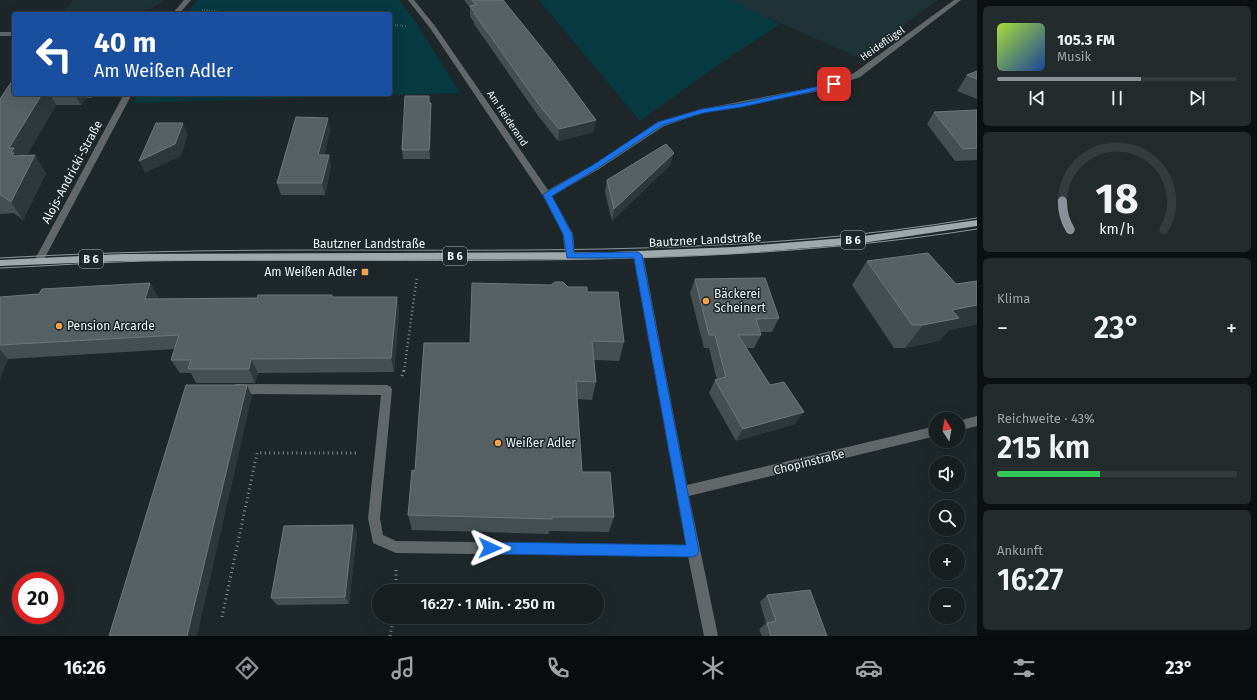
<!DOCTYPE html>
<html lang="de">
<head>
<meta charset="utf-8">
<style>
	body { margin:0; font-family:"Fira Sans",sans-serif; background:#232b2d; color:#f1f3f6; height:100vh; display:flex; flex-direction:column; font-size:15px; white-space:nowrap }
	* { box-sizing:border-box; margin:0 }
	p { font-size:13px; color:#9ea2a5 }
	.icon { flex:none; width:22px; height:22px; fill:none; stroke:currentColor; stroke-width:2; stroke-linecap:round; stroke-linejoin:round }
	.map { position:relative; flex:1; overflow:hidden }
	.details { display:flex; flex-direction:column; gap:6px; padding:6px; background:#0c1012; width:280px }
	.details>* { flex:none }
	.top-card { position:absolute; left:12px; top:12px; width:380px; height:84px; border-radius:4px; box-shadow:0 4px 16px #0002,0 0 0 1px #353c3e; background:#1a4fa0; color:#fff; overflow:hidden }
	.needle { width:26px; rotate:349deg }
	.tools { position:absolute; left:929px; top:412px; display:grid; gap:8px }
	.tools a { display:grid; place-items:center; width:36px; height:36px; border-radius:50%; background:#161e20; box-shadow:0 4px 16px #0002,0 0 0 1px #353c3e; font-size:20px }
	.speed { position:absolute; left:12px; top:572px; display:flex; gap:8px; font-size:20px; font-weight:700; text-align:center }
	.speed>* { display:grid; place-content:center; width:52px; height:52px; border-radius:50%; background:#161e20; box-shadow:0 4px 16px #0002,0 0 0 1px #353c3e; line-height:1 }
	.speed .limit { border:6px solid #d22; background:#fff; color:#111 }
	.pin { position:absolute; display:grid; place-items:center; width:34px; height:34px; color:#fff; margin:-17px; border-radius:8px; box-shadow:0 2px 6px #0006 }
	.me { position:absolute; width:44px; margin:-22px; rotate:91deg; stroke-linejoin:round; filter:drop-shadow(0 0 3px #0008) }
	.turn { display:flex; align-items:center; gap:14px; height:84px; padding:0 16px; font-size:18px }
	.turn .icon { width:52px; height:52px; stroke-width:2.5 }
	.turn b { display:block; font-size:28px; line-height:34px }
	.big { font-size:30px; font-weight:600; line-height:1.1 }
	.details .widget { flex:1; display:flex; flex-direction:column; justify-content:center; gap:6px; min-width:0; padding:0 14px; border-radius:6px; background:#232b2d }
	.details .dial { align-items:center; gap:0 }
	.dial svg { height:104px; overflow:visible; fill:none; stroke:#353c3e; stroke-width:7; stroke-linecap:round; text-anchor:middle }
	.dial text { fill:#f1f3f6; stroke:none }
	.song { display:flex; align-items:center; gap:12px }
	.cover { width:48px; height:48px; border-radius:6px; background:linear-gradient(135deg,hsl(80 70% 55%),hsl(220 70% 35%)) }
	.played { height:4px; border-radius:2px; background:linear-gradient(90deg,#8c9099 60%,#353c3e 60%) }
	.keys { display:flex; justify-content:space-around; direction:ltr }
	.heat { display:flex; justify-content:space-between; align-items:center; font-size:22px; direction:ltr }
	.charge { height:6px; border-radius:3px; background:linear-gradient(90deg,#34c759 43%,#353c3e 0) }
	.trip { position:absolute; left:372px; top:584px; width:232px; height:40px; border-radius:20px; background:#161e20; box-shadow:0 4px 16px #0002,0 0 0 1px #353c3e; font-weight:600; line-height:40px; text-align:center }
	.tab-bar { display:flex; height:64px; justify-content:space-around; align-items:center; background:#090c0d; color:#9ea2a5 }
	.tab-bar .icon { width:28px; height:28px }
	.tab-bar .current { color:#8c9099 }
	.tab-bar b { font-size:18px; color:#f1f3f6 }
	main { display:flex; flex:1; min-height:0 }
	.map>svg:first-child { display:block }
</style>
</head>
<body>
<main>
<div class="map">
<svg width="977" height="636" viewBox="0 0 977 636">
	<rect width="100%" height="100%" fill="#1e282a"/>
	<path fill="#1f3236" d="M73 0H165L151 8 133 14H61Z
		M937 0 859 58 731 1 732 0Z"/>
	<path fill="#073a41" d="M198 0H399L414 19 460 93 132 103 138 94H390V14H186Z
		M539 0H732L780 24 718 65 640 121Z"/>
	<g fill="none" stroke-linecap="round" stroke-linejoin="round">
		<path stroke="#858d8f" stroke-width="2" stroke-dasharray="0.5 2" stroke-linecap="butt" d="M202 10 241 14
			M390 25 407 26"/>
		<path stroke="#858d8f" stroke-width="2.5" stroke-dasharray="1 3" stroke-linecap="butt" d="M404 371 417 276"/>
		<path stroke="#858d8f" stroke-width="3" stroke-dasharray="1 3.5" stroke-linecap="butt" d="M402 376 404 370
			M396 570V591
			M222 617 257 453H359
			M390 636 394 617"/>
		<path fill="#626869" fill-rule="evenodd" d="M236 384 387 385 391 387 392 390 380 518 383 535 396 541 693 545 697 547 699 551 697 555 693 557 396 553 373 543 368 518 381 395 236 394 232 392 231 389 232 386Z"/>
		<path fill="#626869" fill-rule="evenodd" d="M184 0H191L179 14H172Z
			M408 0H414L435 26 548 190 593 165 658 122 702 109 820 86 854 73 954 0H961L860 77 825 90 703 113 664 126 599 169 552 196 573 234 575 256 570 259 565 256 563 234 543 196 430 28Z
			M0 32H14V36H0Z
			M124 94H132L42 263H36L34 261Z
			M638 252 643 255 687 485 936 426V436L689 496 718 636H704L687 551 633 255Z
			M977 416V426L958 431V421Z"/>
		<path fill="#9ea9ab" fill-rule="evenodd" d="M977 220V226L856 244 734 254 612 259 122 261 0 266V260L122 254 612 252 734 247 856 237Z"/>
		<path stroke="#8e9798" stroke-width="1" d="M0 258C105 252 210 250 315 250 536 250 758 255 977 218
			M0 268C49 266 98 262 147 261 424 257 702 272 977 229"/>
	</g>
	<path fill="#454f51" d="M464 0H503L594 132 558 141 539 117 474 24V22L470 17V8Z
		M977 71V99L957 91 967 75Z
		M14 94H94L92 98H86L81 105H56L27 155 46 173 23 220 14 213 0 214V99Z
		M431 103V111L430 159H403L402 150Z
		M977 110V160L955 161 927 124 934 112Z
		M330 130 324 155H329L331 167 325 195H281L277 183Z
		M670 165 612 221 605 192 607 180Z
		M867 261 956 284 977 281V324L949 330 939 341 905 348H894L852 285Z
		M695 279 779 318 772 332H760L761 335 754 348H746L795 424 736 441 709 393 715 380H717L709 348H704L690 293Z
		M150 283 158 297V299L397 297 399 311 394 372 258 373 255 383H196L191 373H180L171 360 175 349 8 359 0 378V297L39 294Z
		M568 287 624 342 619 361 594 360 596 382 592 400 577 399 582 472 614 517 609 532 549 531V534L412 530 408 515 415 471 470 343Z
		M353 525 357 533 349 604 277 605 271 598Z
		M767 595 827 636H762L759 629 766 623 760 602Z"/>
	<path fill="#2e383a" d="M42 94H50L56 105 23 162 12 156 9 148Z
		M75 94H84L86 98 81 105Z
		M90 94H94L92 98Z
		M431 103V111L430 159 429 150Z
		M328 118 330 130 321 167 318 155Z
		M596 120 594 132 558 141 559 129Z
		M183 123 188 135 181 156 145 173 139 161Z
		M674 153 670 165 612 221 614 209Z
		M35 155 46 173 23 220 11 202Z
		M329 155 331 167 325 195 322 183Z
		M150 283 158 297 154 314 145 299Z
		M397 297 399 311 394 372 391 358Z
		M977 305V324L949 330 939 341 905 348 923 325 952 310Z
		M0 350 8 359 0 378Z
		M251 359 258 373 255 383 249 369Z
		M247 385 252 396 197 636H187Z
		M804 412 795 424 736 441 743 429Z
		M353 525 357 533 349 604 345 597Z"/>
	<path fill="#576163" stroke="#6e787a" d="M472 0H503L550 58 596 120 559 129 540 106 474 13H475L470 6 476 5Z
		M977 71V79L967 75Z
		M12 81H14V94H42L9 148H14L11 153H14L12 156 35 155 11 202 1 195H0V99Z
		M405 96H429V103H431L429 150H402Z
		M977 110V148L963 149 934 112Z
		M296 117 328 118 318 155H329L322 183H277Z
		M156 123H183L175 144 139 161Z
		M666 144 674 153 614 209 607 180Z
		M928 253 956 284 977 281V305L952 310 959 318 923 325H912L867 261Z
		M765 278 779 318 756 319 761 335H738L770 385 784 382 804 412 743 429 715 380 726 377 715 335H709L695 279Z
		M555 282H563L568 287H587V292H618L624 342 592 341 596 382 576 381 582 472H610L614 517H552V519L408 515 412 470 415 471 424 343H470L472 283 551 285Z
		M150 283 145 299 257 298 258 295H332V297H397L391 358 251 359 249 369H188L191 360H171L179 335 0 345V297L39 294 42 289Z
		M186 385H247L187 636H109Z
		M353 525 345 597 271 598 284 526Z
		M810 590 827 636H771L767 623 776 621 767 595Z"/>
	<path fill="#1a73e8" stroke="#114b97" d="M834 82 837 84 836 85 824 89 742 107 703 113 663 125 598 168 552 196 572 234 574 253 638 252 642 255 699 551 697 555 693 557 490 554 485 552 484 548 485 544 490 542 686 545 634 258H567L563 234 543 195 545 193 593 165 658 122 702 109 742 103 820 86Z"/>
	<g fill="#fa9f4e" stroke="#1e282a" stroke-width="1.5">
		<rect x="361" y="268" width="8" height="8" rx="2"/>
		<circle cx="706" cy="301" r="4"/>
		<circle cx="59" cy="326" r="4"/>
		<circle cx="498" cy="443" r="4"/>
	</g>
	<g text-anchor="middle" stroke-width="3" stroke-linejoin="round" paint-order="stroke">
		<g font-size="10" fill="#edf4f5" stroke="#1e282a">
			<text transform="translate(882 43) rotate(-35)" y="4">Heideflügel</text>
			<text transform="translate(508 118) rotate(56)" y="4">Am Heiderand</text>
		</g>
		<g fill="#1e282a" stroke="#afb7b8" stroke-width="1">
			<rect x="841" y="231" width="24" height="18" rx="3"/>
			<rect x="443" y="247" width="24" height="18" rx="3"/>
			<rect x="79" y="250" width="24" height="18" rx="3"/>
		</g>
		<g font-size="11" font-weight="bold" fill="#edf4f5">
			<text x="853" y="244">B 6</text>
			<text x="455" y="260">B 6</text>
			<text x="91" y="263">B 6</text>
		</g>
		<g font-size="12" fill="#edf4f5" stroke="#1e282a">
			<text transform="translate(72 172) rotate(-62)" y="4">Alojs-Andricki-Straße</text>
			<text transform="translate(705 240) rotate(-3)" y="4">Bautzner Landstraße</text>
			<text x="369" y="248">Bautzner Landstraße</text>
			<text transform="translate(809 462) rotate(-14)" y="4">Chopinstraße</text>
		</g>
		<g font-size="12" fill="#edf4f5" stroke="#1e282a" text-anchor="start">
			<text x="357" y="276" text-anchor="end">Am Weißen Adler</text>
			<text x="714" y="298">Bäckerei<tspan x="714" dy="14">Scheinert</tspan></text>
			<text x="67" y="330">Pension Arcarde</text>
			<text x="506" y="447">Weißer Adler</text>
		</g>
	</g>
</svg>
<div class="tools">
<a><svg class="needle" viewBox="-14 -14 28 28"><path d="M0-13l5 13h-10z" fill="#e53935"/><path d="M0 13l5-13h-10z" fill="#9ea2a5"/></svg></a>
<a><svg class="icon" aria-label="sound" viewBox="0 0 24 24"><path d="M4 9h4l5-4v14l-5-4H4zM17 9q2 3 0 6"/></svg></a>
<a><svg class="icon" aria-label="search" viewBox="0 0 24 24"><circle cx="10" cy="10" r="6"/><path d="M15 15l6 6"/></svg></a>
<a>+</a>
<a>−</a>
</div>
<div class="speed"><div class="limit">20</div></div>
<div class="pin" style="left:834px;top:84px;background:#d93025"><svg class="icon" aria-label="arrive" viewBox="0 0 24 24"><path d="M6 21V4h12l-3 4 3 4H6"/></svg></div>
<svg class="me" style="left:490px;top:548px" viewBox="-20 -20 40 40"><path d="M0-17L14 15 0 8-14 15z" fill="#1a73e8" stroke="#fff" stroke-width="4"/></svg>
<div class="trip">16:27 · 1 Min. · 250 m</div>
<div class="top-card">
<div class="turn"><svg class="icon" aria-label="left" viewBox="0 0 24 24"><path d="M17 20v-9H6M10 6l-5 5 5 5"/></svg><div><b>40 m</b>Am Weißen Adler</div></div>
</div>
</div>
<section class="details">
<div class="widget">
<div class="song"><i class="cover"></i><div><b>105.3 FM</b><p>Musik</p></div></div>
<div class="played"></div>
<div class="keys"><svg class="icon" aria-label="previous" viewBox="0 0 24 24"><path d="M18 5L8 12l10 7zM5 5v14"/></svg><svg class="icon" aria-label="pause" viewBox="0 0 24 24"><path d="M8 5v14M16 5v14"/></svg><svg class="icon" aria-label="next" viewBox="0 0 24 24"><path d="M6 5l10 7-10 7zM19 5v14"/></svg></div>
</div>
<div class="widget dial"><svg viewBox="0 0 100 80">
<path d="M14 69A42 42 0 1 1 86 69"/>
<path d="M14 69A42 42 0 0 1 8 47" stroke="#8c9099"/>
<text x="50" y="56" font-size="32" font-weight="700">18</text>
<text x="50" y="72" font-size="11">km/h</text>
</svg></div>
<div class="widget"><p>Klima</p>
<div class="heat"><a>−</a><b class="big">23°</b><a>+</a></div>
</div>
<div class="widget"><p>Reichweite · 43%</p><b class="big">215 km</b><div class="charge"></div></div>
<div class="widget"><p>Ankunft</p><b class="big">16:27</b></div>
</section>
</main>
<nav class="tab-bar">
<b>16:26</b>
<svg class="icon current" aria-label="directions" viewBox="0 0 24 24"><path d="M12 3l9 9-9 9-9-9zM9 14v-3h6M13 9l2 2-2 2"/></svg>
<svg class="icon" aria-label="music" viewBox="0 0 24 24"><path d="M9 18V5l10-2v13"/><circle cx="6" cy="18" r="3"/><circle cx="16" cy="16" r="3"/></svg>
<svg class="icon" aria-label="phone" viewBox="0 0 24 24"><path d="M5 4h4l2 5-3 2q2 4 5 5l2-3 5 2v4C11 20 4 13 5 4z"/></svg>
<svg class="icon" aria-label="climate" viewBox="0 0 24 24"><path d="M12 3v18M4 7l16 10M4 17L20 7"/></svg>
<svg class="icon" aria-label="car" viewBox="0 0 24 24"><path d="M5 17H2v-5l4-1 3-4h7l3 4 3 1v5h-3M9 17h6M6 11h13"/><circle cx="7" cy="17" r="2"/><circle cx="17" cy="17" r="2"/></svg>
<svg class="icon" aria-label="filters" viewBox="0 0 24 24"><path d="M4 7h16M4 17h16"/><circle cx="9" cy="7" r="2"/><circle cx="15" cy="17" r="2"/></svg>
<b>23°</b>
</nav>
</body>
</html>
